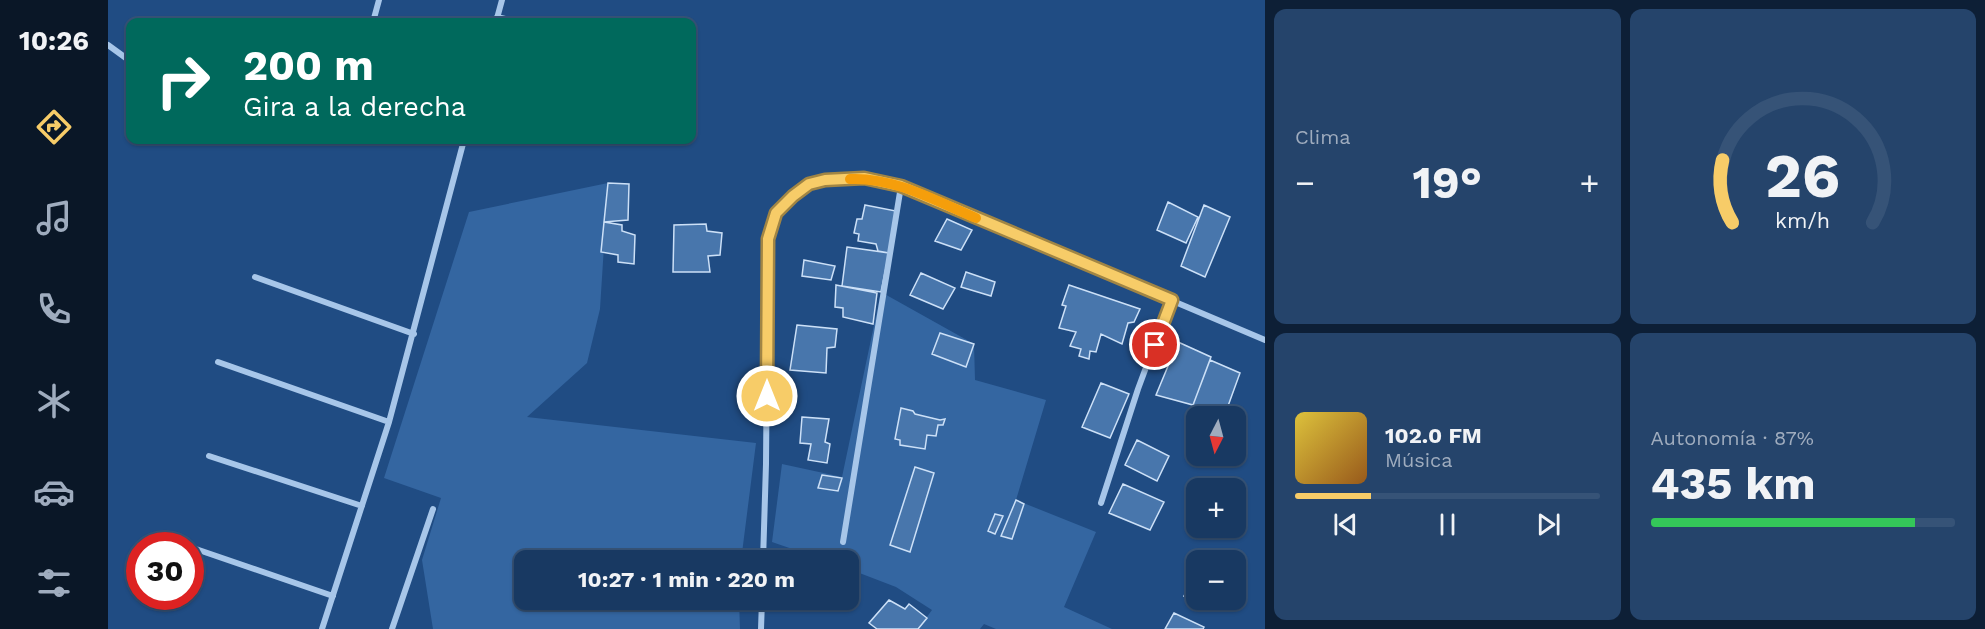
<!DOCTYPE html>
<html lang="es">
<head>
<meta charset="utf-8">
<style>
	body { margin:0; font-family:"Work Sans",sans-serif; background:#25446b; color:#f1f3f6; height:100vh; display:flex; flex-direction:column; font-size:22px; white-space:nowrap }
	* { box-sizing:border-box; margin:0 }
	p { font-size:20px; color:#9facbe }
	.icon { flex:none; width:33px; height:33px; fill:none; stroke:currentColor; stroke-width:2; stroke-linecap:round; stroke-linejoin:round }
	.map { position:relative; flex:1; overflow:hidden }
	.side { display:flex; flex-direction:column; gap:9px; padding:9px; background:#0d1f36; width:720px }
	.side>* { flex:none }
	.guide { position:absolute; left:18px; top:18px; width:570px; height:126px; border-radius:12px; box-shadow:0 2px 4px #0004,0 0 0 2px #365377; background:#00695c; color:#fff; overflow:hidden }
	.needle { width:39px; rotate:186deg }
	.controls { position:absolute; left:1078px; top:406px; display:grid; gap:12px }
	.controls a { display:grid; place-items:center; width:60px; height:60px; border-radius:12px; background:#183962; box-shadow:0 2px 4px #0004,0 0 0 2px #365377; font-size:30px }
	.speed { position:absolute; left:18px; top:532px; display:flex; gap:12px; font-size:30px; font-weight:700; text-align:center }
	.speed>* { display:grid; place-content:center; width:78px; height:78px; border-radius:50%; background:#183962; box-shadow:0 2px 4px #0004,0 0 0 2px #365377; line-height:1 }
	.speed .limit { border:9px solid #d22; background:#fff; color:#111 }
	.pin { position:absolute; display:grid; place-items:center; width:51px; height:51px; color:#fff; margin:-26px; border:3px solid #fff; border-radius:50%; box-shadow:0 2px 6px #0007 }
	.me { position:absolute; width:66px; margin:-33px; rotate:0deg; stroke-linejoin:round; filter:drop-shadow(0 0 4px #0008) }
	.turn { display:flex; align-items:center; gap:21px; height:126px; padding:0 18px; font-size:27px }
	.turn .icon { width:78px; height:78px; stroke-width:2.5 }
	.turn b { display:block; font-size:42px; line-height:51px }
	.big { font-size:45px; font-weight:700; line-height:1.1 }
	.side .widget { flex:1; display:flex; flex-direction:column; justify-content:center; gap:9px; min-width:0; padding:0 21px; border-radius:12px; background:#25446b }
	.side .dial { align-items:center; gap:0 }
	.dial svg { height:156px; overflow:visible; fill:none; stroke:#365377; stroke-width:7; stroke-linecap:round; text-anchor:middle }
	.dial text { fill:#f1f3f6; stroke:none }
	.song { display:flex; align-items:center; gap:18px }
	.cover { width:72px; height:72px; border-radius:9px; background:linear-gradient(135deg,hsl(50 70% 55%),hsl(30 70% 35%)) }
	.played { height:6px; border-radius:3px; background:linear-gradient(90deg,#f7cc68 25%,#365377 25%) }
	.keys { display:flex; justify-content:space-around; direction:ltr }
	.heat { display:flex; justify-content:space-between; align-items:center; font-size:33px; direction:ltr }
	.charge { height:9px; border-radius:4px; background:linear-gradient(90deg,#34c759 87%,#365377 0) }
	.side .tiles { flex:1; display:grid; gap:9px; grid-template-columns:repeat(2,1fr) }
	.trip { position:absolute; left:406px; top:550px; width:345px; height:60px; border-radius:12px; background:#183962; box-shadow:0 2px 4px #0004,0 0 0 2px #365377; font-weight:700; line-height:60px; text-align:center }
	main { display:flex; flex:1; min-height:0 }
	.tabs { display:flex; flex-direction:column; width:108px; justify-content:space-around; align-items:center; background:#0a1727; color:#9facbe }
	.tabs .icon { width:42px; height:42px }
	.tabs .on { color:#f7cc68 }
	.tabs b { font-size:27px; color:#f1f3f6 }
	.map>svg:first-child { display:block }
</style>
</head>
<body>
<main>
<nav class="tabs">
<b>10:26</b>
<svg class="icon on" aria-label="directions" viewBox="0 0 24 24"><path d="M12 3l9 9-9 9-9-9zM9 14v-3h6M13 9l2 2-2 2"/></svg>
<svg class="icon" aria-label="music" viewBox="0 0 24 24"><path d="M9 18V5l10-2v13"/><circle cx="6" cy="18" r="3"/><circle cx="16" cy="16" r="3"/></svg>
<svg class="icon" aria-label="phone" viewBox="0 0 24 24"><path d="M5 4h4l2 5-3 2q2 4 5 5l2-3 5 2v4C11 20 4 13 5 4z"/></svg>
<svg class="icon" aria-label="climate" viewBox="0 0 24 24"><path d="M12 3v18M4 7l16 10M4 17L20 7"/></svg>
<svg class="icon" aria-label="car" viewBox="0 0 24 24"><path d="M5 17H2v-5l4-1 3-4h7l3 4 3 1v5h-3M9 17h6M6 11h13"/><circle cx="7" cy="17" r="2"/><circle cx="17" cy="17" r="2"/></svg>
<svg class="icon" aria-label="filters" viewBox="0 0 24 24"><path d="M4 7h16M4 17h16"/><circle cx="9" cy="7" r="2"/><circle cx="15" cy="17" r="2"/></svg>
</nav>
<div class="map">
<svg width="1157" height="629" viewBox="0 0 1157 629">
	<rect width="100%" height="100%" fill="#204c83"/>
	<path fill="#3466a1" d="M500 183 492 309 479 363 419 417 648 443 633 561H417V600H631L632 629H325L314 560 333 498 276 478 361 212Z
		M773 292 866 344 867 380 938 400 908 500 988 532 956 607 1004 629H888L876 624 872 629H810L824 610 788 587 741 569V561H719L664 542 674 464 734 477Z"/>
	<path fill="#4876ac" stroke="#cce0f7" stroke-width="1.5" d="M500 183 521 184 520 220 496 222Z
		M1060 202 1090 217 1078 243 1049 230Z
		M757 205 788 211 781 253 770 251 768 244 750 241 751 234 746 233 749 219H754Z
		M1096 205 1122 217 1097 277 1073 266Z
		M839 219 864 230 853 250 827 241Z
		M496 222 514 225V231L527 235 526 264 510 262V255L493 252Z
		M598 224 599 231 614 233 612 255 600 256 602 272H565L566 225Z
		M739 247 781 253 773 292 734 286Z
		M696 260 727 266 723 280 694 276Z
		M858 272 887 282 883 296 853 287Z
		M813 273 847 288 835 309 802 295Z
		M728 285 769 293 765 324 735 317V308L727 307Z
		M961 285 1032 309 1026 322 1020 323 1014 344 993 334 988 352 982 351 981 359 971 356 973 349 962 346 968 332 951 328 958 306 954 305Z
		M689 325 729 329 727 347 719 348 718 373 682 370Z
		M832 333 866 344 858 367 824 354Z
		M1070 342 1103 357 1085 405 1048 395Z
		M1102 360 1132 373 1116 417 1085 405Z
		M993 383 1021 394 1002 438 974 427Z
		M793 408 805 411 807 414 832 420 837 419 835 425H830L828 436 819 435 817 449 792 445V440L787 439Z
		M694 417 721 419 717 442 722 444 719 463 700 460 703 444 692 443Z
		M1029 440 1061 456 1049 481 1017 465Z
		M807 467 826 473 802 552 782 545Z
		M714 475 734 478 730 491 710 488Z
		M1015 484 1056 502 1042 530 1001 513Z
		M908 500 916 504 904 539 893 536Z
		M887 514 895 516 887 534 880 531Z
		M1089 571V600H1112L1108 608 1076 596Z
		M781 600 797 609 801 604 819 618 810 629H769L761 623Z
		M1066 613 1096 627 1095 629H1057Z"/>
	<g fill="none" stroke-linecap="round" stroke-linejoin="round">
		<path stroke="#a7c6e9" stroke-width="6" d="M389 17 410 22
			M265 22 271 0
			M388 22 394 0
			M0 45 22 61
			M147 277 306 334
			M110 362 281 422
			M101 456 254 506
			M993 503 1030 389 1063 300
			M735 542 793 186
			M69 543 79 546
			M82 547 225 596
			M655 561 658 464 660 239 668 213 685 196 701 184 717 180 756 178 793 186 1157 340
			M214 629 281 422 356 140
			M284 629 325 509
			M653 629 654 600"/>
	</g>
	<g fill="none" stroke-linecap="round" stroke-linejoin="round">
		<g stroke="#a18544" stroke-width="15">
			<path id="route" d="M659 396 660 239 668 213 685 196 701 184 717 180 756 178 793 186 1064 300 1047 345"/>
		</g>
		<use href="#route" stroke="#f7cc68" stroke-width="10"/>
		<path stroke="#f59e0b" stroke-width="10" d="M742 179C786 177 828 201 868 218"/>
	</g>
</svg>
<div class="controls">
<a><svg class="needle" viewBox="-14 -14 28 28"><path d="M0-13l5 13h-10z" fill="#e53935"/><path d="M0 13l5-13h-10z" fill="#9facbe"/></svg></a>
<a>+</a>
<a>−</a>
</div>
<div class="speed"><div class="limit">30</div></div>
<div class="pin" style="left:1047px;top:345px;background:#d93025"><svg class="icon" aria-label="arrive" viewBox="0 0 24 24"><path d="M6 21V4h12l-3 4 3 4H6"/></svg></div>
<svg class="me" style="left:659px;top:396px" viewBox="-20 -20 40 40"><circle r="17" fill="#f7cc68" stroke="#fff" stroke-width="3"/><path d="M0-11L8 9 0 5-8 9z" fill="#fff"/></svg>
<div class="trip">10:27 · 1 min · 220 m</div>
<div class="guide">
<div class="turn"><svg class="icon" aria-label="right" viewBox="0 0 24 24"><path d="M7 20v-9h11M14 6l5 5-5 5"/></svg><div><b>200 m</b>Gira a la derecha</div></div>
</div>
</div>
<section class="side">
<div class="tiles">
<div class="widget"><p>Clima</p>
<div class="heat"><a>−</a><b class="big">19°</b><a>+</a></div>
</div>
<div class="widget dial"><svg viewBox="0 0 100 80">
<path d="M14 69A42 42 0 1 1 86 69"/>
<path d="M14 69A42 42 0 0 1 9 37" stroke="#f7cc68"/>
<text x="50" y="56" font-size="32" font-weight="700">26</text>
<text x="50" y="72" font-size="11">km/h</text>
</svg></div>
<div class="widget">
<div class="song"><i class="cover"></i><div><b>102.0 FM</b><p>Música</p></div></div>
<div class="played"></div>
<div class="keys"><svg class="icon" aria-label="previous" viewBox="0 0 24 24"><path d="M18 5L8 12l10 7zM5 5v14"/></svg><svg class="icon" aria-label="pause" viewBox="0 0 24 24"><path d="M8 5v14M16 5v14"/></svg><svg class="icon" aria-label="next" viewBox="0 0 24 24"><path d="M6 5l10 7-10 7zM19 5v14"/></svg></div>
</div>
<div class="widget"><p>Autonomía · 87%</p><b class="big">435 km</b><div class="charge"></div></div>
</div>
</section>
</main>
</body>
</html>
